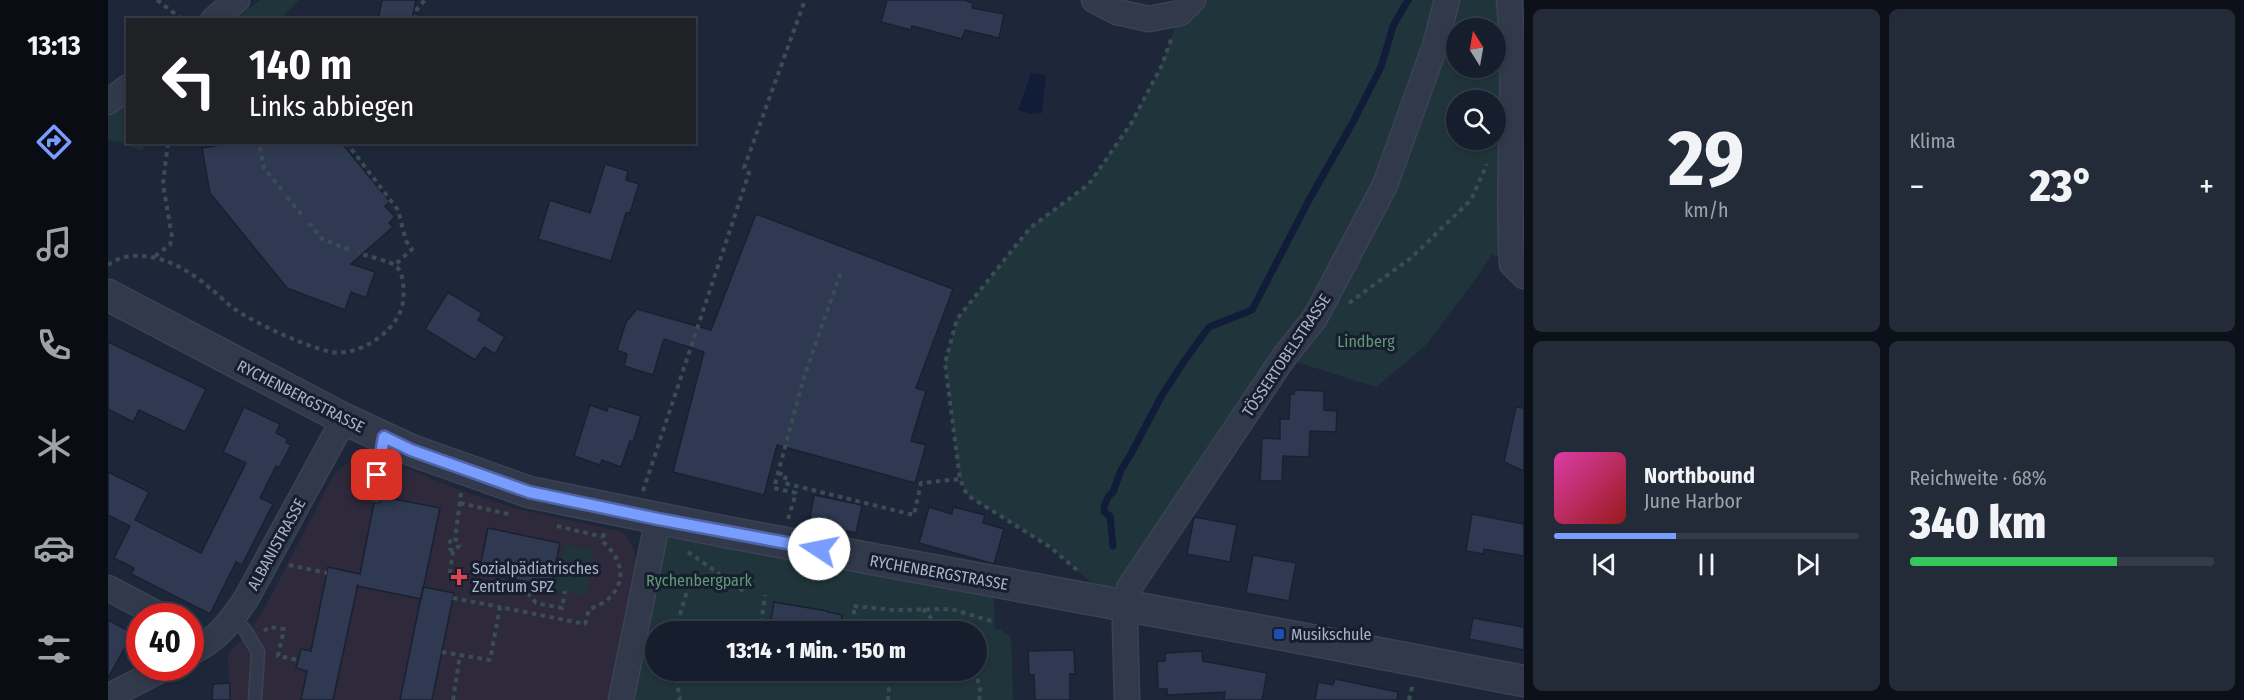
<!DOCTYPE html>
<html lang="de">
<head>
<meta charset="utf-8">
<style>
	body { margin:0; font-family:"Fira Sans Condensed",sans-serif; background:#232a38; color:#f1f3f6; height:100vh; display:flex; flex-direction:column; font-size:22px; white-space:nowrap }
	* { box-sizing:border-box; margin:0 }
	p { font-size:20px; color:#9ea2a9 }
	.icon { flex:none; width:33px; height:33px; fill:none; stroke:currentColor; stroke-width:2; stroke-linecap:round; stroke-linejoin:round }
	.map { position:relative; flex:1; overflow:hidden }
	.sheet { display:flex; flex-direction:column; gap:9px; padding:9px; background:#0c1018; width:720px }
	.sheet>* { flex:none }
	.banner { position:absolute; left:18px; top:18px; width:570px; height:126px; border-radius:0px; box-shadow:0 3px 9px #0003,0 0 0 2px #353b48; background:#202124; color:#fff; overflow:hidden }
	.needle { width:39px; rotate:349deg }
	.tools { position:absolute; left:1338px; top:18px; display:grid; gap:12px }
	.tools a { display:grid; place-items:center; width:60px; height:60px; border-radius:50%; background:#161d2c; box-shadow:0 3px 9px #0003,0 0 0 2px #353b48; font-size:30px }
	.speed { position:absolute; left:18px; top:603px; display:flex; gap:12px; font-size:30px; font-weight:700; text-align:center }
	.speed>* { display:grid; place-content:center; width:78px; height:78px; border-radius:50%; background:#161d2c; box-shadow:0 3px 9px #0003,0 0 0 2px #353b48; line-height:1 }
	.speed .limit { border:9px solid #d22; background:#fff; color:#111 }
	.pin { position:absolute; display:grid; place-items:center; width:51px; height:51px; color:#fff; margin:-26px; border-radius:12px; box-shadow:0 3px 9px #0006 }
	.me { position:absolute; width:66px; margin:-33px; rotate:281deg; stroke-linejoin:round; filter:drop-shadow(0 0 4px #0008) }
	.turn { display:flex; align-items:center; gap:21px; height:126px; padding:0 24px; font-size:27px }
	.turn .icon { width:78px; height:78px; stroke-width:2.5 }
	.turn b { display:block; font-size:42px; line-height:51px }
	.big { font-size:45px; font-weight:800; line-height:1.1 }
	.sheet .card { flex:1; display:flex; flex-direction:column; justify-content:center; gap:9px; min-width:0; padding:0 21px; border-radius:9px; background:#232a38 }
	.sheet .dial { align-items:center; gap:0 }
	.dial b { font-size:78px; line-height:1 }
	.song { display:flex; align-items:center; gap:18px }
	.cover { width:72px; height:72px; border-radius:9px; background:linear-gradient(135deg,hsl(320 70% 55%),hsl(0 70% 35%)) }
	.played { height:6px; border-radius:3px; background:linear-gradient(90deg,#799cff 40%,#353b48 40%) }
	.keys { display:flex; justify-content:space-around; direction:ltr }
	.heat { display:flex; justify-content:space-between; align-items:center; font-size:33px; direction:ltr }
	.charge { height:9px; border-radius:4px; background:linear-gradient(90deg,#34c759 68%,#353b48 0) }
	.sheet .tiles { flex:1; display:grid; gap:9px; grid-template-columns:repeat(2,1fr) }
	.trip { position:absolute; left:537px; top:621px; width:342px; height:60px; border-radius:30px; background:#161d2c; box-shadow:0 3px 9px #0003,0 0 0 2px #353b48; font-weight:800; line-height:60px; text-align:center }
	main { display:flex; flex:1; min-height:0 }
	.menu { display:flex; flex-direction:column; width:108px; justify-content:space-around; align-items:center; background:#090c12; color:#9ea2a9 }
	.menu .icon { width:42px; height:42px }
	.menu .active { color:#799cff }
	.menu b { font-size:27px; color:#f1f3f6 }
	.map>svg:first-child { display:block }
</style>
</head>
<body>
<main>
<nav class="menu">
<b>13:13</b>
<svg class="icon active" aria-label="directions" viewBox="0 0 24 24"><path d="M12 3l9 9-9 9-9-9zM9 14v-3h6M13 9l2 2-2 2"/></svg>
<svg class="icon" aria-label="music" viewBox="0 0 24 24"><path d="M9 18V5l10-2v13"/><circle cx="6" cy="18" r="3"/><circle cx="16" cy="16" r="3"/></svg>
<svg class="icon" aria-label="phone" viewBox="0 0 24 24"><path d="M5 4h4l2 5-3 2q2 4 5 5l2-3 5 2v4C11 20 4 13 5 4z"/></svg>
<svg class="icon" aria-label="climate" viewBox="0 0 24 24"><path d="M12 3v18M4 7l16 10M4 17L20 7"/></svg>
<svg class="icon" aria-label="car" viewBox="0 0 24 24"><path d="M5 17H2v-5l4-1 3-4h7l3 4 3 1v5h-3M9 17h6M6 11h13"/><circle cx="7" cy="17" r="2"/><circle cx="17" cy="17" r="2"/></svg>
<svg class="icon" aria-label="filters" viewBox="0 0 24 24"><path d="M4 7h16M4 17h16"/><circle cx="9" cy="7" r="2"/><circle cx="15" cy="17" r="2"/></svg>
</nav>
<div class="map">
<svg width="1416" height="700" viewBox="0 0 1416 700">
	<rect width="100%" height="100%" fill="#1e273a"/>
	<path fill="#2e2a3b" d="M265 456 277 459 351 490 409 509 515 532 525 547 529 560 502 700H122L120 653 137 637 154 613 226 474 244 459Z"/>
	<path fill="#20353b" fill-rule="evenodd" d="M152 0H191L172 19H128Z
		M1085 0H1416V240L1404 264 1384 254 1369 277 1317 346 1268 387 1176 358 1021 588 986 585 942 547 859 495 852 479 837 363 849 319 922 228 981 184 1024 122 1054 65 1072 13ZM1348 28H1388V68H1348ZM1348 100H1388V140H1348Z
		M19 100 20 142 40 143 34 151 14 143 0 140V114Z
		M550 519 885 582 887 630 892 629 903 638 905 700H513ZM548 632H868V670H548Z
		M456 544 486 550 478 596 447 590Z"/>
	<path fill="#111c38" d="M923 73 938 75 934 113 922 114 910 110Z"/>
	<g fill="none" stroke-linecap="round" stroke-linejoin="round">
		<path stroke="#111c38" stroke-width="7" d="M1005 546 1002 516 996 512V507L1000 497 1005 492 1013 470 1023 454 1054 395 1077 360 1101 327 1144 310 1201 200 1245 122 1273 67 1285 26 1300 0"/>
	</g>
	<path fill="#2f3a52" stroke="#192031" stroke-width="1.5" d="M274 0H308L304 20H270Z
		M779 0H856L865 3 864 8 896 14 891 38 857 30 854 39 804 26 803 30 773 22Z
		M112 142H233L282 202 277 206 287 217 281 223 285 227 243 264 267 272 258 298 243 292 237 310 179 288 102 193 94 148 112 145Z
		M497 164 520 171 518 180 531 184 522 213H518L503 261 430 239 442 200 482 213Z
		M648 214 845 289 808 388 818 391 803 441 818 445 807 483 669 445 656 495 565 472 596 352 556 339 545 375 516 366 519 354 509 350 518 322 529 309 603 330Z
		M340 292 374 313 370 320 397 337 387 354 376 347 367 360 317 329Z
		M0 342 98 389 77 432 31 410 25 422 0 409Z
		M1186 390 1216 391V410L1229 411 1228 432 1202 431 1201 457 1175 456 1174 481H1152L1154 438 1172 439V419H1181L1182 394H1186Z
		M482 405 499 411 500 406 533 416 525 442 522 441 513 467 494 460 492 465 466 456Z
		M136 407 172 424 168 433 180 439 178 442 183 445 171 468 168 466 152 498 165 504 134 565 128 562 102 614 23 574 26 568 6 558 22 526 0 515V472L41 492 27 520 93 553 138 463 115 452Z
		M1408 407 1416 408V471L1396 462Z
		M706 495 754 505 748 533 701 524Z
		M276 497 332 508 313 599 249 586 250 584 225 700H193L199 671 188 668 193 649 203 651 220 567 252 574 266 503 272 502Z
		M821 507 844 514 845 507 877 515 875 523 896 529 886 564 811 543Z
		M1364 514 1416 524V556L1376 549 1375 554 1358 551Z
		M1086 517 1129 525 1122 562 1079 554Z
		M380 528 452 543 443 587 371 572Z
		M1145 555 1188 563 1181 601 1138 593Z
		M315 587 346 593 324 700H292Z
		M666 602 719 611V612L734 615 731 632H661Z
		M1365 618 1416 627V650L1361 639Z
		M0 620 25 633 0 678Z
		M966 650 967 674H962V700H927L926 675H921L920 651Z
		M1094 651 1095 661 1159 673 1154 700H1116L1117 692 1059 695V689H1050L1049 661H1057V653Z
		M1227 679 1290 692 1289 700H1207L1210 682 1225 685Z
		M122 683V700H104L105 684Z"/>
	<g fill="none" stroke-linecap="round" stroke-linejoin="round">
		<g stroke="#3b4254" stroke-width="15">
			<path id="service" d="M268 495 276 439
				M125 618 137 630 150 652 147 700"/>
		</g>
		<g stroke="#3b4254" stroke-width="27">
			<path id="minor" d="M986 0 1009 12 1041 19 1072 13 1085 0
				M1401 0C1410 88 1398 176 1404 264L1416 276
				M105 20 129 0
				M0 102 20 87
				M0 588 53 616
				M82 653C111 638 120 625 138 599L236 419
				M0 697 56 668
				M513 700 550 519
				M1019 700 1017 624 1021 588 1176 357 1207 318 1277 185 1327 46 1339 0"/>
		</g>
		<g stroke="#3b4254" stroke-width="33">
			<path id="tertiary" d="M0 295 236 419 303 450 421 492 618 532 1182 636 1416 681"/>
		</g>
		<path stroke="#394e53" stroke-width="4" stroke-dasharray="4.5 4.5" stroke-linecap="butt" d="M49 0 75 20
			M307 20 309 9 317 0
			M238 142 290 210 298 241 304 249 287 265
			M152 147 156 168 174 190
			M179 197 196 217
			M201 223 214 239 242 250
			M47 256 62 245 64 237 55 184 60 142
			M0 265C6 260 17 256 25 256 54 254 81 270 103 289 112 296 121 306 131 312 158 328 188 342 219 351 246 359 283 336 293 310 296 301 296 292 295 283 294 276 293 271 288 266 282 261 259 256 250 253
			M1241 303 1303 258 1363 200 1379 164
			M670 473 678 475 676 483 806 515 813 483 852 479
			M535 491 641 173 636 168 697 0
			M353 493 347 539 350 541 351 546 345 551 342 572 361 580 402 589 405 579
			M352 503 404 515
			M680 519 688 493 666 488 696 377 734 269
			M449 526 495 537
			M345 551 342 549V541L347 539
			M580 552 637 592
			M181 565 219 573
			M969 570 942 547 859 495 852 479 837 363 849 319 922 228 981 184 1024 122 1054 65 1064 37
			M402 589 419 592 428 603 454 608 457 591
			M345 598 392 607
			M815 609 835 632
			M156 631 161 627 176 629 170 656 190 660
			M567 632 582 581
			M652 632 657 595
			M749 632 745 606 787 610 843 609 887 622
			M334 652 382 660 392 607 477 624 481 609C516 598 523 566 495 542L496 531
			M567 670 572 700
			M664 670 684 680 743 678 745 670
			M775 670 781 689 780 700
			M867 670 873 693 871 700
			M345 700 352 655
			M1301 700 1305 683"/>
		<use href="#service" stroke="#32394a" stroke-width="12"/>
		<use href="#minor" stroke="#32394a" stroke-width="24"/>
		<use href="#tertiary" stroke="#32394a" stroke-width="30"/>
	</g>
	<g fill="none" stroke-linecap="round" stroke-linejoin="round">
		<g stroke="#4f65a6" stroke-width="15">
			<path id="route" d="M269 475 276 437 303 450 421 492 550 519 711 549"/>
		</g>
		<use href="#route" stroke="#799cff" stroke-width="10"/>
	</g>
	<path fill="#e0444e" stroke="#171e2f" stroke-width="2" d="M348 568h6v6h6v6h-6v6h-6v-6h-6v-6h6z"/>
	<rect fill="#1a4fb4" stroke="#171e2f" stroke-width="2" x="1165" y="628" width="12" height="12" rx="3"/>
	<g text-anchor="middle" stroke-width="6" stroke-linejoin="round" paint-order="stroke">
		<g font-size="16" fill="#619a75" stroke="#171e2f">
			<text x="1258" y="347">Lindberg</text>
			<text x="591" y="586">Rychenbergpark</text>
		</g>
		<g font-size="16" fill="#acb3c7" stroke="#171e2f">
			<text transform="translate(1178 355) rotate(-56)" y="6">TÖSSERTOBELSTRASSE</text>
			<text transform="translate(193 396) rotate(27)" y="6">RYCHENBERGSTRASSE</text>
			<text transform="translate(168 544) rotate(-61)" y="6">ALBANISTRASSE</text>
			<text transform="translate(831 572) rotate(10)" y="6">RYCHENBERGSTRASSE</text>
		</g>
		<g font-size="16" fill="#acb3c7" stroke="#171e2f" text-anchor="start">
			<text x="364" y="574">Sozialpädiatrisches<tspan x="364" dy="18">Zentrum SPZ</tspan></text>
			<text x="1183" y="640">Musikschule</text>
		</g>
	</g>
</svg>
<div class="tools">
<a><svg class="needle" viewBox="-14 -14 28 28"><path d="M0-13l5 13h-10z" fill="#e53935"/><path d="M0 13l5-13h-10z" fill="#9ea2a9"/></svg></a>
<a><svg class="icon" aria-label="search" viewBox="0 0 24 24"><circle cx="10" cy="10" r="6"/><path d="M15 15l6 6"/></svg></a>
</div>
<div class="speed"><div class="limit">40</div></div>
<div class="pin" style="left:269px;top:475px;background:#d93025"><svg class="icon" aria-label="arrive" viewBox="0 0 24 24"><path d="M6 21V4h12l-3 4 3 4H6"/></svg></div>
<svg class="me" style="left:711px;top:549px" viewBox="-20 -20 40 40"><circle r="19" fill="#fff"/><path d="M0-13L10 11 0 6-10 11z" fill="#799cff"/></svg>
<div class="trip">13:14 · 1 Min. · 150 m</div>
<div class="banner">
<div class="turn"><svg class="icon" aria-label="left" viewBox="0 0 24 24"><path d="M17 20v-9H6M10 6l-5 5 5 5"/></svg><div><b>140 m</b>Links abbiegen</div></div>
</div>
</div>
<section class="sheet">
<div class="tiles">
<div class="card dial"><b>29</b><p>km/h</p></div>
<div class="card"><p>Klima</p>
<div class="heat"><a>−</a><b class="big">23°</b><a>+</a></div>
</div>
<div class="card">
<div class="song"><i class="cover"></i><div><b>Northbound</b><p>June Harbor</p></div></div>
<div class="played"></div>
<div class="keys"><svg class="icon" aria-label="previous" viewBox="0 0 24 24"><path d="M18 5L8 12l10 7zM5 5v14"/></svg><svg class="icon" aria-label="pause" viewBox="0 0 24 24"><path d="M8 5v14M16 5v14"/></svg><svg class="icon" aria-label="next" viewBox="0 0 24 24"><path d="M6 5l10 7-10 7zM19 5v14"/></svg></div>
</div>
<div class="card"><p>Reichweite · 68%</p><b class="big">340 km</b><div class="charge"></div></div>
</div>
</section>
</main>
</body>
</html>
